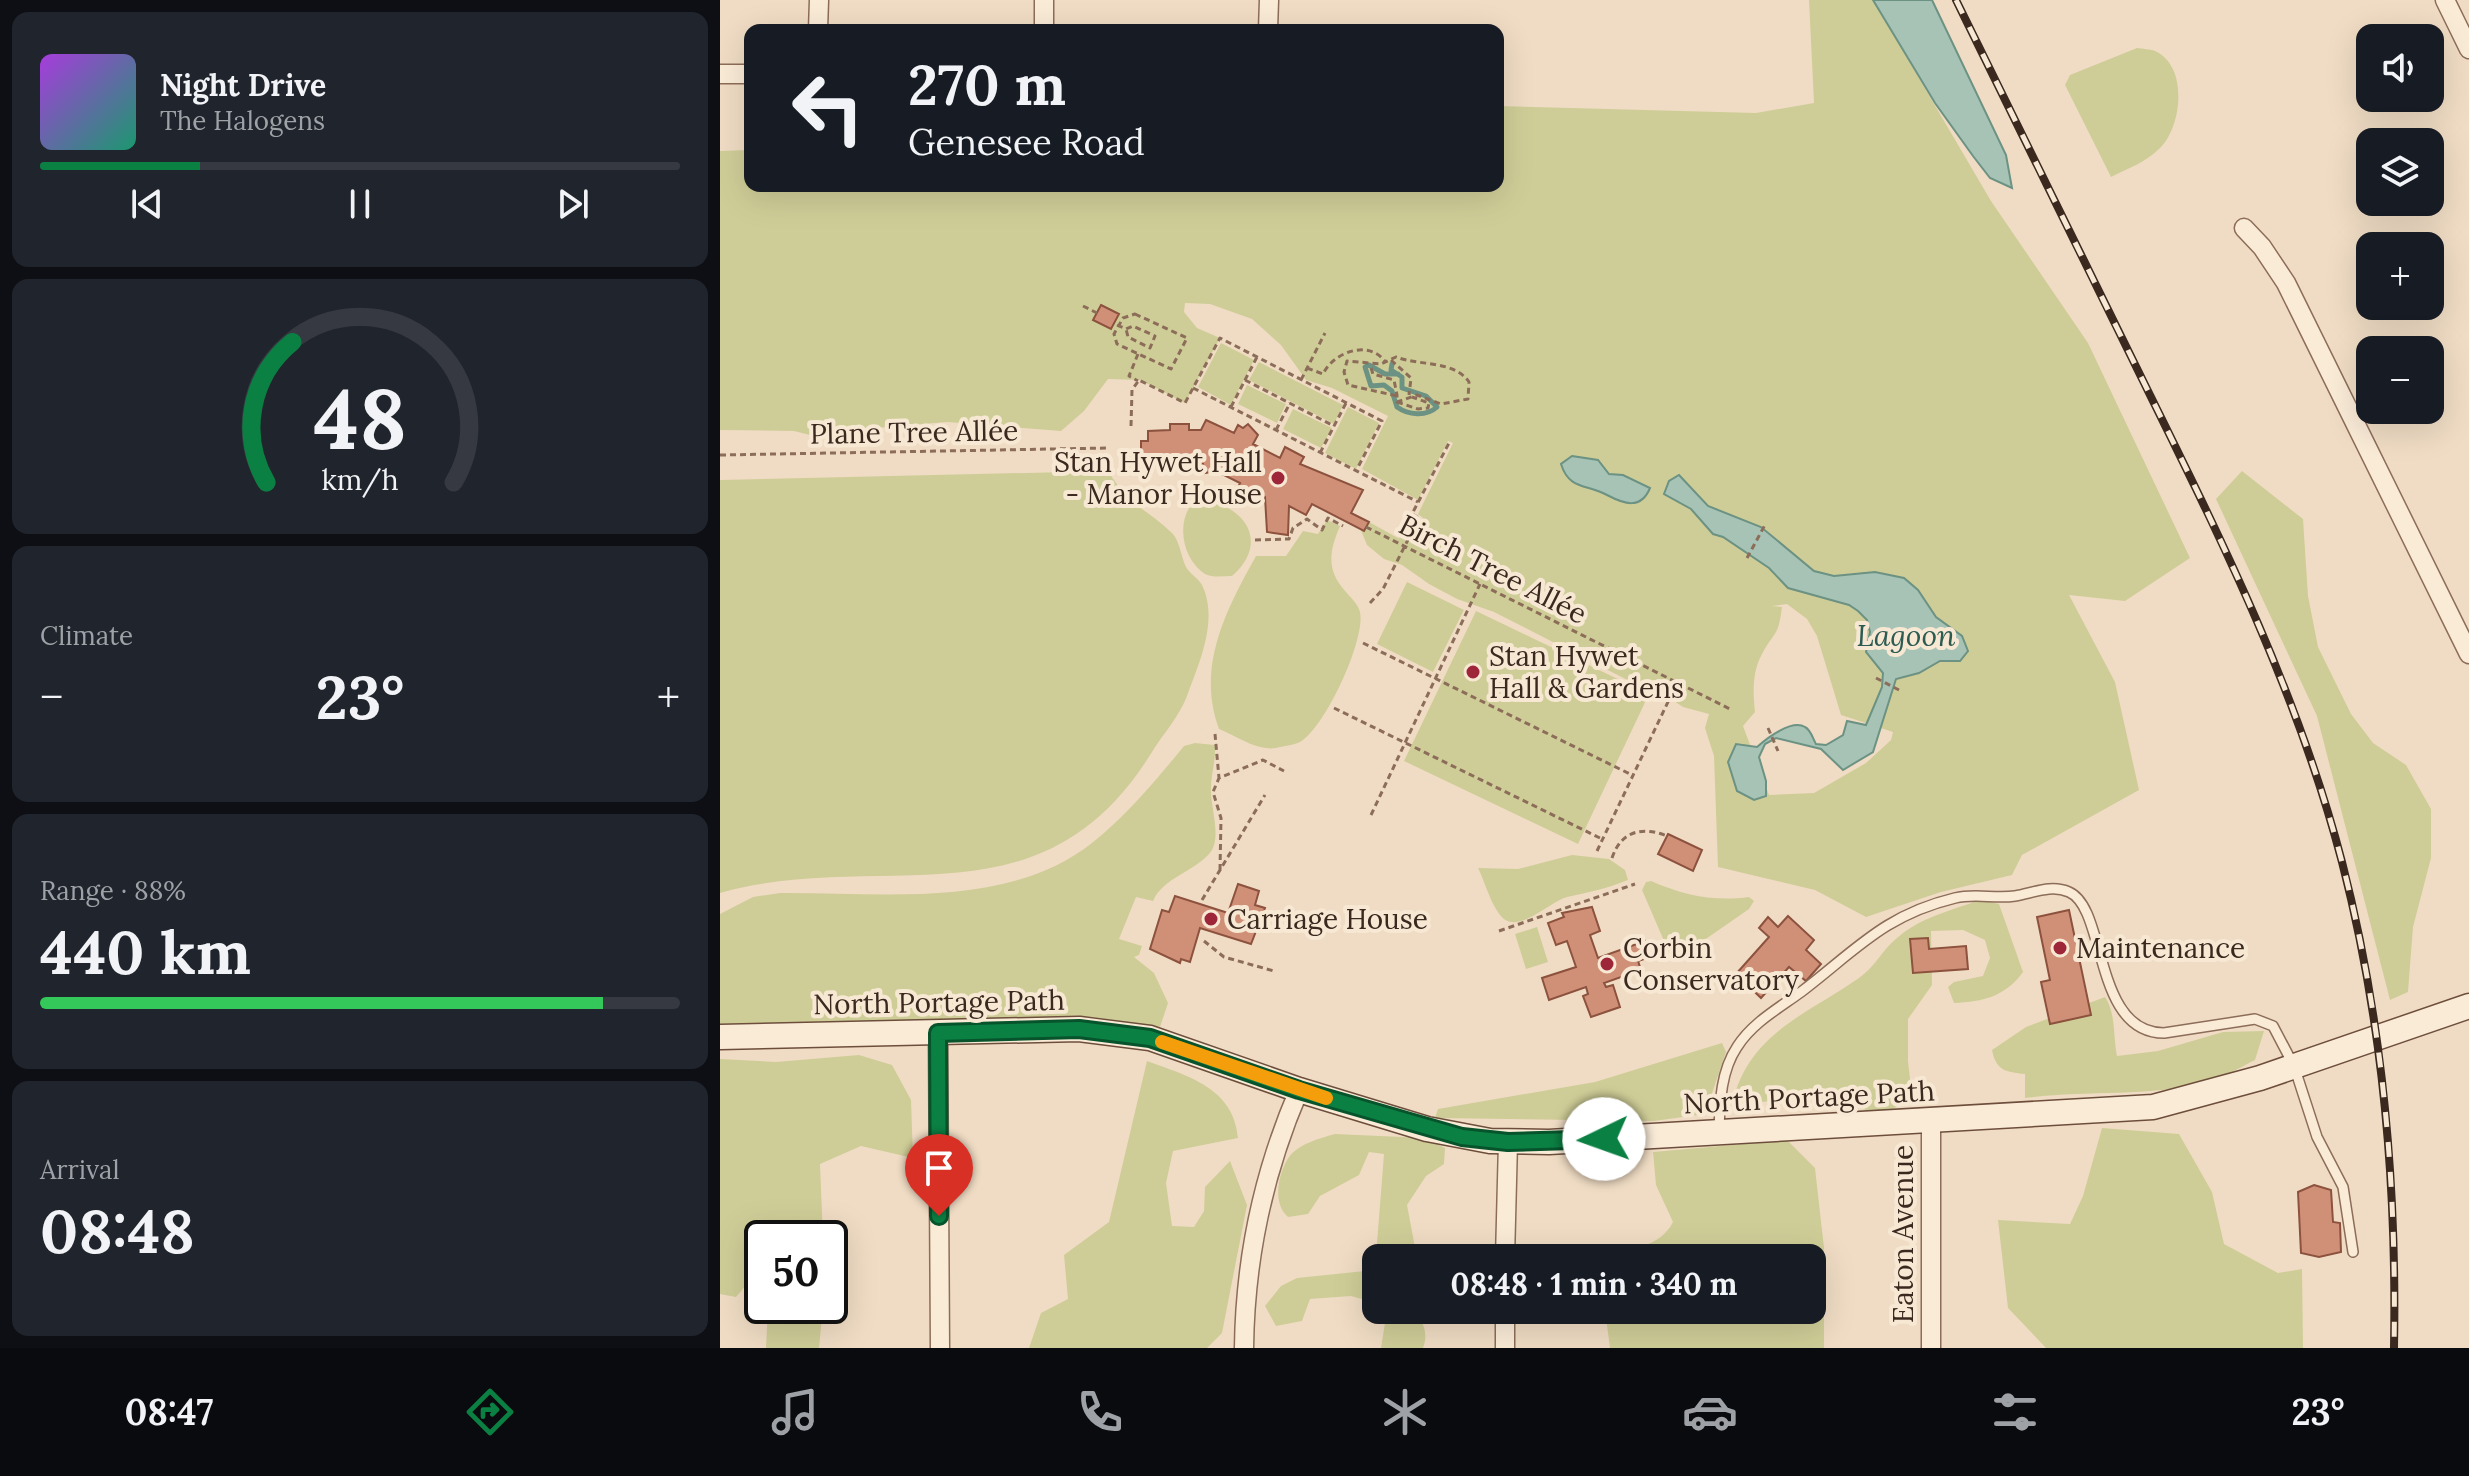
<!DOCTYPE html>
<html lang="en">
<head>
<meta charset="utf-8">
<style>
	body { margin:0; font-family:Lora,serif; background:#20242c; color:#f1f3f6; height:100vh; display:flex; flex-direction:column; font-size:30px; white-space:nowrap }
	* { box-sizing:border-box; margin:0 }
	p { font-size:26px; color:#9ea1a6 }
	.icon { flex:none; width:44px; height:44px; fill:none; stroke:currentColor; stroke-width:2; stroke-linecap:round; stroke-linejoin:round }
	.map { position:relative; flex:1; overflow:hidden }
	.side { display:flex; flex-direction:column; gap:12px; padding:12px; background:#0d0f14; width:720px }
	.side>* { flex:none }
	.hud { position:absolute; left:24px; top:24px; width:760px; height:168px; border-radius:16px; box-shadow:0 8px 32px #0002; background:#171b24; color:#f1f3f6; overflow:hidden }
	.fabs { position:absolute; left:1636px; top:24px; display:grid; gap:16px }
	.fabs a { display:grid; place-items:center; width:88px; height:88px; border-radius:16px; background:#171b24; box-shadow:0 8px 32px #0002; font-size:40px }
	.speed { position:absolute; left:24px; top:1220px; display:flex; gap:16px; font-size:40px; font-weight:700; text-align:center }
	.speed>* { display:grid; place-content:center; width:104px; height:104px; border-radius:50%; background:#171b24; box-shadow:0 8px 32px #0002; line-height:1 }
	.speed .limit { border:4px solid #111; border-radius:12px; background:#fff; color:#111 }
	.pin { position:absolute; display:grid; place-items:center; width:68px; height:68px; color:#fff; margin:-82px -34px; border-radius:50% 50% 50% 0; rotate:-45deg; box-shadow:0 0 8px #0007 }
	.pin .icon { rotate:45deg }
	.me { position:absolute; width:88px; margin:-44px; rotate:267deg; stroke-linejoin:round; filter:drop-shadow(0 0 6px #0008) }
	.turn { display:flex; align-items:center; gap:28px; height:168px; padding:0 32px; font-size:36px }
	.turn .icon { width:104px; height:104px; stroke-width:2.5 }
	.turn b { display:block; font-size:56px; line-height:68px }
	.big { font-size:60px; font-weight:800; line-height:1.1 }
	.side .widget { flex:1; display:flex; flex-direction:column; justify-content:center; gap:12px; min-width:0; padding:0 28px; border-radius:16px; background:#20242c }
	.side .dial { align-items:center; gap:0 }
	.dial svg { height:208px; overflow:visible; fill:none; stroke:#363941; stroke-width:7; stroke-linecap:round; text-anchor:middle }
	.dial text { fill:#f1f3f6; stroke:none }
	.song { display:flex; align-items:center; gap:24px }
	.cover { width:96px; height:96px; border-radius:12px; background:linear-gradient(135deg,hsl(280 70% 55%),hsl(160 70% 35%)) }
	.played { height:8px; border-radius:4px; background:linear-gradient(90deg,#0b8043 25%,#363941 25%) }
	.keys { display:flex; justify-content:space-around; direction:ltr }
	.heat { display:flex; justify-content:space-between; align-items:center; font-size:44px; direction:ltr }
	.charge { height:12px; border-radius:6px; background:linear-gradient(90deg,#34c759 88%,#363941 0) }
	.trip { position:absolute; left:642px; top:1244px; width:464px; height:80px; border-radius:16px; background:#171b24; box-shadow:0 8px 32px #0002; font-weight:800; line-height:80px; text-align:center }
	.menu { display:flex; height:128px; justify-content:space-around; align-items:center; background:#090b0e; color:#9ea1a6 }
	.menu .icon { width:56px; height:56px }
	.menu .current { color:#0b8043 }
	.menu b { font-size:36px; color:#f1f3f6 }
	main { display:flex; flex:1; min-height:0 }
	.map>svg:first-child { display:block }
</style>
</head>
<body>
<main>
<section class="side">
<div class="widget">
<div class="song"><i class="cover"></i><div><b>Night Drive</b><p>The Halogens</p></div></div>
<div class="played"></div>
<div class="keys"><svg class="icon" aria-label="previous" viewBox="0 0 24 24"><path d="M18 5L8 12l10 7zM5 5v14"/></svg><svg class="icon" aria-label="pause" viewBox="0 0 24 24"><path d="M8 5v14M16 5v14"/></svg><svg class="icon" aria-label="next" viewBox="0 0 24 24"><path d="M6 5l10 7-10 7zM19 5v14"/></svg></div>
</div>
<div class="widget dial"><svg viewBox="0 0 100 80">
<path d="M14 69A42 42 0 1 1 86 69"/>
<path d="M14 69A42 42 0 0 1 24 15" stroke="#0b8043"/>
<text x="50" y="56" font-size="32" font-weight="700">48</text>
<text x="50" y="72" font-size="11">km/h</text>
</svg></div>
<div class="widget"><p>Climate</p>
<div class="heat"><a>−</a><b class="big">23°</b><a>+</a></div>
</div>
<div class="widget"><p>Range · 88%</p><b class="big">440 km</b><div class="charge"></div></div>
<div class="widget"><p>Arrival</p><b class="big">08:48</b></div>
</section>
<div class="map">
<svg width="1749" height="1348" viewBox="0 0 1749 1348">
	<rect width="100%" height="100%" fill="#f0dcc4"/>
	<path fill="#cfcd97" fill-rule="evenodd" d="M1089 0H1153L1271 201 1368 343 1470 558 1405 601 1349 595 1395 682 1419 790 1302 855 1292 875 1221 892 1146 917 1095 890 998 867 994 756 985 728 989 714 963 707 937 690 925 689 774 612 737 599 709 584 682 565 664 559 647 545 640 528 645 530 649 522 678 538 693 534 703 518 698 514 733 443 728 441 698 500 642 469 668 416 612 388 586 380 561 345 532 319 490 304 465 303 464 312 477 328 500 338 465 403 420 380 388 379 364 411 341 431 227 422 144 429 102 438 74 431 0 430V151L30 150V186H778V106L1036 113 1094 103ZM1067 604 1087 619 1097 636 1121 715 1173 732 1171 740 1146 763 1094 793 1049 795 1023 726 1035 712C1033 693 1032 672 1042 654 1055 630 1058 638 1062 607L1052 606Z
		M1417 48C1422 49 1430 49 1435 51 1469 66 1462 128 1439 149 1426 162 1407 169 1391 177L1345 85 1350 75Z
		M501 343 534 360 511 405 478 387Z
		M539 362 623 405 614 424 529 380Z
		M527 385 566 404 557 423 518 404Z
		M628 407 659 423 636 469 605 453Z
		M573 409 612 428 601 448 563 429Z
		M388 471C410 507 426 508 452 533 460 541 461 557 466 567 470 574 478 578 482 585 499 620 479 663 467 696 459 717 443 734 432 752 321 932 165 847 0 893V480Z
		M1522 471 1583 519 1588 596 1598 647 1631 714 1653 743 1686 765 1711 809V858L1693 927 1688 992 1670 1000 1597 716 1496 499Z
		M489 501C530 510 547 546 512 576 503 576 493 578 485 574 464 561 457 528 469 508Z
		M607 520 620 526C609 552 606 570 626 592 631 598 638 604 640 612 646 639 605 728 580 742 574 745 563 746 556 748 536 751 517 736 499 729 476 667 506 610 536 556H566L583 531 598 534Z
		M687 582 744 610 713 672 657 644Z
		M756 611 929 694 858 844 684 761Z
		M475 743 495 745C496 761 491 774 491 788 490 807 503 839 489 854 473 872 443 878 433 901L416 897 399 939 422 946 419 955 414 957 434 973 448 1003 440 1027 342 1019 0 1025V914L33 897 60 893C161 892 287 910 372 843 406 816 437 779 464 746Z
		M852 855 889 859 905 870 908 880C886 889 870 892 847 897 831 901 801 932 784 919 772 909 765 882 758 868L798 869Z
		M931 881C963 895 994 902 1029 897L1034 901 1029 909 957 959 951 957 922 890 926 882Z
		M1260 900 1279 904 1303 972C1286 996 1263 1002 1234 1003L1228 987 1234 982 1263 976 1270 958 1265 940 1243 930 1211 931 1212 985 1188 1019V1061L1192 1097 1165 1114 1086 1097 1023 1104 1014 1097C1032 1032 1089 1013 1139 978 1155 967 1162 950 1177 938 1199 918 1232 910 1260 900Z
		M817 927 828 962 806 969 795 934Z
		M1385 997C1396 1013 1393 1036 1397 1056L1438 1051 1503 1032 1544 1031 1535 1060C1519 1068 1501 1079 1484 1083 1425 1097 1365 1090 1305 1098V1074C1286 1072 1276 1071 1272 1050L1306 1027Z
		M1002 1043 1006 1052 985 1114 934 1121 715 1118 718 1109 875 1082Z
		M139 1055 172 1065 191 1100 193 1158 141 1146 100 1164 103 1238H42V1289L28 1283 16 1297 0 1294V1059L56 1062Z
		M427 1061C468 1076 514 1088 518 1138L453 1151 446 1183 452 1226 474 1227 484 1211 485 1187 510 1161 527 1205 502 1333 487 1348H309L321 1313 348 1299 344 1255 389 1222Z
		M1382 1128 1459 1134 1492 1192 1504 1244 1558 1273 1582 1269 1583 1348H1326L1288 1308 1278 1220 1350 1224 1363 1196Z
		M615 1134 705 1138 725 1148 724 1164 706 1176 687 1205 697 1258H656V1303L631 1296 590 1299 582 1321 556 1326 545 1306 561 1286 577 1278 645 1271 656 1256 664 1154 649 1152 639 1175 600 1196 588 1214 568 1217C552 1204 558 1173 569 1157 578 1144 601 1138 615 1134Z
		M1067 1140 1095 1168 1104 1248V1348H890L885 1310H1092V1258H886L888 1254C914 1248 940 1247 953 1222L936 1185 933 1152Z
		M48 1306H103L99 1348H46Z
		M667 1310H692C703 1320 709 1333 703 1348H661Z"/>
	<path fill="#a6c3b6" stroke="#6c9283" stroke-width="2" d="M1153 0H1212L1286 155 1292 188 1270 178 1253 156 1215 103Z
		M852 456 878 460 889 474 903 475 930 488C921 510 904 504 887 495 867 484 849 490 841 464Z
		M959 475 988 506 1041 527 1094 571 1114 576 1155 572 1184 578 1198 590 1216 617 1242 636 1248 651 1240 661H1220L1199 673 1176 679 1153 752 1123 770 1101 749 1056 738 1045 744 1039 757 1046 781V796L1034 800 1017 791 1008 762 1016 744 1037 747C1047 738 1072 719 1085 727 1091 730 1093 739 1096 744L1106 745 1123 735 1127 721 1146 725 1162 687 1163 673 1146 652 1150 632 1147 620 1138 611 1129 605 1068 588 1049 568 1003 537 993 534 971 509 944 494 949 481Z"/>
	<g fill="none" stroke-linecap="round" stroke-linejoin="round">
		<path stroke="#6c9283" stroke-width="5" d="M672 364 671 370 682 377V388L706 396 717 407C706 417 688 415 677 407L672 391 664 385 651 386 645 367 649 365 665 374H678"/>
	</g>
	<path fill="#d09078" stroke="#8c523e" stroke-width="2" d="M381 305 399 314 391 329 373 320Z
		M486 420 514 433 518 425 523 428 528 424 538 435 533 444 560 458 565 447 584 457 580 464 643 490 631 513 649 522 644 531 592 504 586 515 569 506 568 535 547 532 545 497 535 492 533 497 517 490 520 483 496 471 485 473 483 464 428 465V457H421V441H428V431L450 430V424H469V430H481Z
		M948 834 982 850 973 871 938 854Z
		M518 884 539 891 535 905 545 908 531 944 480 928 470 962 461 959 460 963 430 949 442 910 449 912 455 896 508 913Z
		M872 907 880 931 870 935 878 958 925 941 930 957 918 961 921 970 884 983 886 987 893 985 900 1007 871 1017 863 996 868 994 866 987 829 1000 822 978 856 967 847 941 836 945 828 923 844 917 842 913Z
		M1349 910 1371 1015 1330 1024 1321 982 1330 980 1317 917Z
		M1068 916 1094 940 1086 950 1101 964 1086 981 1069 967 1041 998 1016 974 1049 937 1039 928 1048 917 1058 927Z
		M1208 938 1209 949 1246 946 1248 969 1193 973 1190 939Z
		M1594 1185 1611 1190 1613 1222 1620 1223 1621 1252 1599 1257 1581 1253 1578 1192Z"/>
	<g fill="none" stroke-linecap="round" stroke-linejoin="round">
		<g stroke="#8c6d59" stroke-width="12">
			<path id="service" d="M999 1129C1000 1101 1001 1071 1017 1047 1032 1023 1059 1008 1081 992 1135 951 1164 915 1235 898 1255 893 1275 899 1295 896 1313 893 1331 884 1349 892 1387 908 1373 1033 1444 1033L1535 1019 1553 1026 1574 1066 1597 1137 1623 1187 1633 1252"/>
		</g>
		<g stroke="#8c6d59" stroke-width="21">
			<path id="minor" d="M1725 0 1749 49
				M98 30 99 0
				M324 30V0
				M548 30 549 0
				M0 74H30
				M1524 228 1542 247 1566 283 1749 654
				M218 1033 220 1348
				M785 1258 788 1142
				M785 1310V1348
				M524 1348C525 1260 544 1171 579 1090
				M1211 1348V1121"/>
		</g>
		<g stroke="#6d4e3c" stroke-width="27">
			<path id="secondary" d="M0 1037 359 1029 430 1038 579 1090 707 1129 770 1141 829 1142 1433 1107 1540 1078 1749 1006"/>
		</g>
		<path stroke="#8c6d59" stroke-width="3" stroke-dasharray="6 4" stroke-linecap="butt" d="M363 306 377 313
			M415 314 467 338 451 369 397 344 394 334 403 318Z
			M397 325 406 329 413 326 435 336 430 348 408 337 406 329
			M418 354 409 376 418 381
			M671 360 691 378 689 395
			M587 368 603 374C614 351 651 339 666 363
			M651 368 653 374 674 380 677 395V402L697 395 721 404 748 399 749 382C734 360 699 366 676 357L661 364 627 361 624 372 628 385 677 396
			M525 380 614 426
			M581 380 605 333
			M473 388 698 502
			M677 402 698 409 708 408 709 403 692 397
			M511 407 537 357
			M411 426 412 390 419 380 465 403 500 338 662 421 636 471
			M556 430 570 403
			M600 453 626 403
			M0 455 388 448
			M646 527 1012 710
			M535 540 569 539 573 528 587 519 602 530 608 518 623 526
			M1027 558 1046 523
			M650 603 663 589 699 518 692 514 729 443
			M643 643 912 775
			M1156 678 1179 690
			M614 708 882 839
			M1048 728 1058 751
			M495 734 499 778
			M651 815 760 584
			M877 851 956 685
			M892 858C901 831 922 826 947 836
			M500 870 501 818 493 792 499 778 543 760 564 771
			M482 900 545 795
			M779 931 915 884
			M484 941 504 957 554 971"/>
		<use href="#service" stroke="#faebd7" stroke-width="9"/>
		<use href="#minor" stroke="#faebd7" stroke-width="18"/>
		<use href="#secondary" stroke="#faebd7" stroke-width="24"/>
		<g stroke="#3b281e" stroke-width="8">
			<path id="rail" d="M1236 0C1301 132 1365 263 1430 395 1505 547 1579 697 1622 862 1663 1021 1677 1183 1674 1348"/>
		</g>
		<use href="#rail" stroke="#f7e8d4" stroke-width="5" stroke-dasharray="15" stroke-linecap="butt"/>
	</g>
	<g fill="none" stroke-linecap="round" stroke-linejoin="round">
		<g stroke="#07532c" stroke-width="20">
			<path id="route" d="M219 1216 218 1033 359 1029 430 1038 579 1090 742 1137 788 1142 884 1139"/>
		</g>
		<use href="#route" stroke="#0b8043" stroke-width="14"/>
		<path stroke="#f59e0b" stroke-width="14" d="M442 1042 606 1098"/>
	</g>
	<g fill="#9d2638" stroke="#f7e8d4" stroke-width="3">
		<circle cx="558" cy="478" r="8"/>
		<circle cx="753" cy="672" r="8"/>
		<circle cx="491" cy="919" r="8"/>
		<circle cx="1340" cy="948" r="8"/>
		<circle cx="887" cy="964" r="8"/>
	</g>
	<g text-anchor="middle" stroke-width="8" stroke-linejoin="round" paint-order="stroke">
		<g font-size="28" fill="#3b281e" stroke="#f7e8d4">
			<text transform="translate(194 432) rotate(-1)" y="10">Plane Tree Allée</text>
			<text transform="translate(773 569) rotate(27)" y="10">Birch Tree Allée</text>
			<text transform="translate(219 1002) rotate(-1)" y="10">North Portage Path</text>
			<text transform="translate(1089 1097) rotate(-3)" y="10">North Portage Path</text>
			<text transform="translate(1183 1234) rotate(-90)" y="10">Eaton Avenue</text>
		</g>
		<g font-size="28" fill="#3b281e" stroke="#f7e8d4" text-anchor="start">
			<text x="542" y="472" text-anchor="end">Stan Hywet Hall<tspan x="542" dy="32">- Manor House</tspan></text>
			<text x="769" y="666">Stan Hywet<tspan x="769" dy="32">Hall &amp; Gardens</tspan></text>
			<text x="507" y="929">Carriage House</text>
			<text x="903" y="958">Corbin<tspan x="903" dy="32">Conservatory</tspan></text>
			<text x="1356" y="958">Maintenance</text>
		</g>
		<g font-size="30" font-style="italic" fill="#2c5b52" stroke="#f7e8d4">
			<text x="1186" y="646">Lagoon</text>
		</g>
	</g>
</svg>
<div class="fabs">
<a><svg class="icon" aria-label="sound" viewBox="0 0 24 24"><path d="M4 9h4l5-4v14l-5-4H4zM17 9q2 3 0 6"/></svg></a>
<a><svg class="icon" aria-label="layers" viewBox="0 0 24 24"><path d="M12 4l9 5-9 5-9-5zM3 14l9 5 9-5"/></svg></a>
<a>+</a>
<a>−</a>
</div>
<div class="speed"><div class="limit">50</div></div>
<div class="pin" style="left:219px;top:1216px;background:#d93025"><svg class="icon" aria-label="arrive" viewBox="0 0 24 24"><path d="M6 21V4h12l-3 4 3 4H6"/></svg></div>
<svg class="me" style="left:884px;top:1139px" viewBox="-20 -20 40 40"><circle r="19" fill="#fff"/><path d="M0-13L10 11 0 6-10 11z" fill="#0b8043"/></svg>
<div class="trip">08:48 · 1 min · 340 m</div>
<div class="hud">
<div class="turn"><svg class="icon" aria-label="left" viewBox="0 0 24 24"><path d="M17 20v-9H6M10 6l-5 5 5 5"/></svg><div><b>270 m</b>Genesee Road</div></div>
</div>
</div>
</main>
<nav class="menu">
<b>08:47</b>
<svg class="icon current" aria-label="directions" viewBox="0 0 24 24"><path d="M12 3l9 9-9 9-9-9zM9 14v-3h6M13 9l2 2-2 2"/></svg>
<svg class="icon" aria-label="music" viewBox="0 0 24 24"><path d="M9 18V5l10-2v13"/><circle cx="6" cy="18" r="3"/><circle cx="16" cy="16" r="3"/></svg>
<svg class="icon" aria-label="phone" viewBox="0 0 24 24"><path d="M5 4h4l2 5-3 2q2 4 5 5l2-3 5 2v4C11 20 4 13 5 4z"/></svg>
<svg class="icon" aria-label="climate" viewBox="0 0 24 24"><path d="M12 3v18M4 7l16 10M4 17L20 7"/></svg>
<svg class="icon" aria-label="car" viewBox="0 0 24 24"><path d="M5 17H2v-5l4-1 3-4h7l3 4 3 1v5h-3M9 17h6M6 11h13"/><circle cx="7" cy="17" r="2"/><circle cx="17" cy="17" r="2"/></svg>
<svg class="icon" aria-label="filters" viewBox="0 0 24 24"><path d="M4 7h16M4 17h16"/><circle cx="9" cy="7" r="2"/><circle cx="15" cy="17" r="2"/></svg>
<b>23°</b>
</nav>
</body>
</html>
